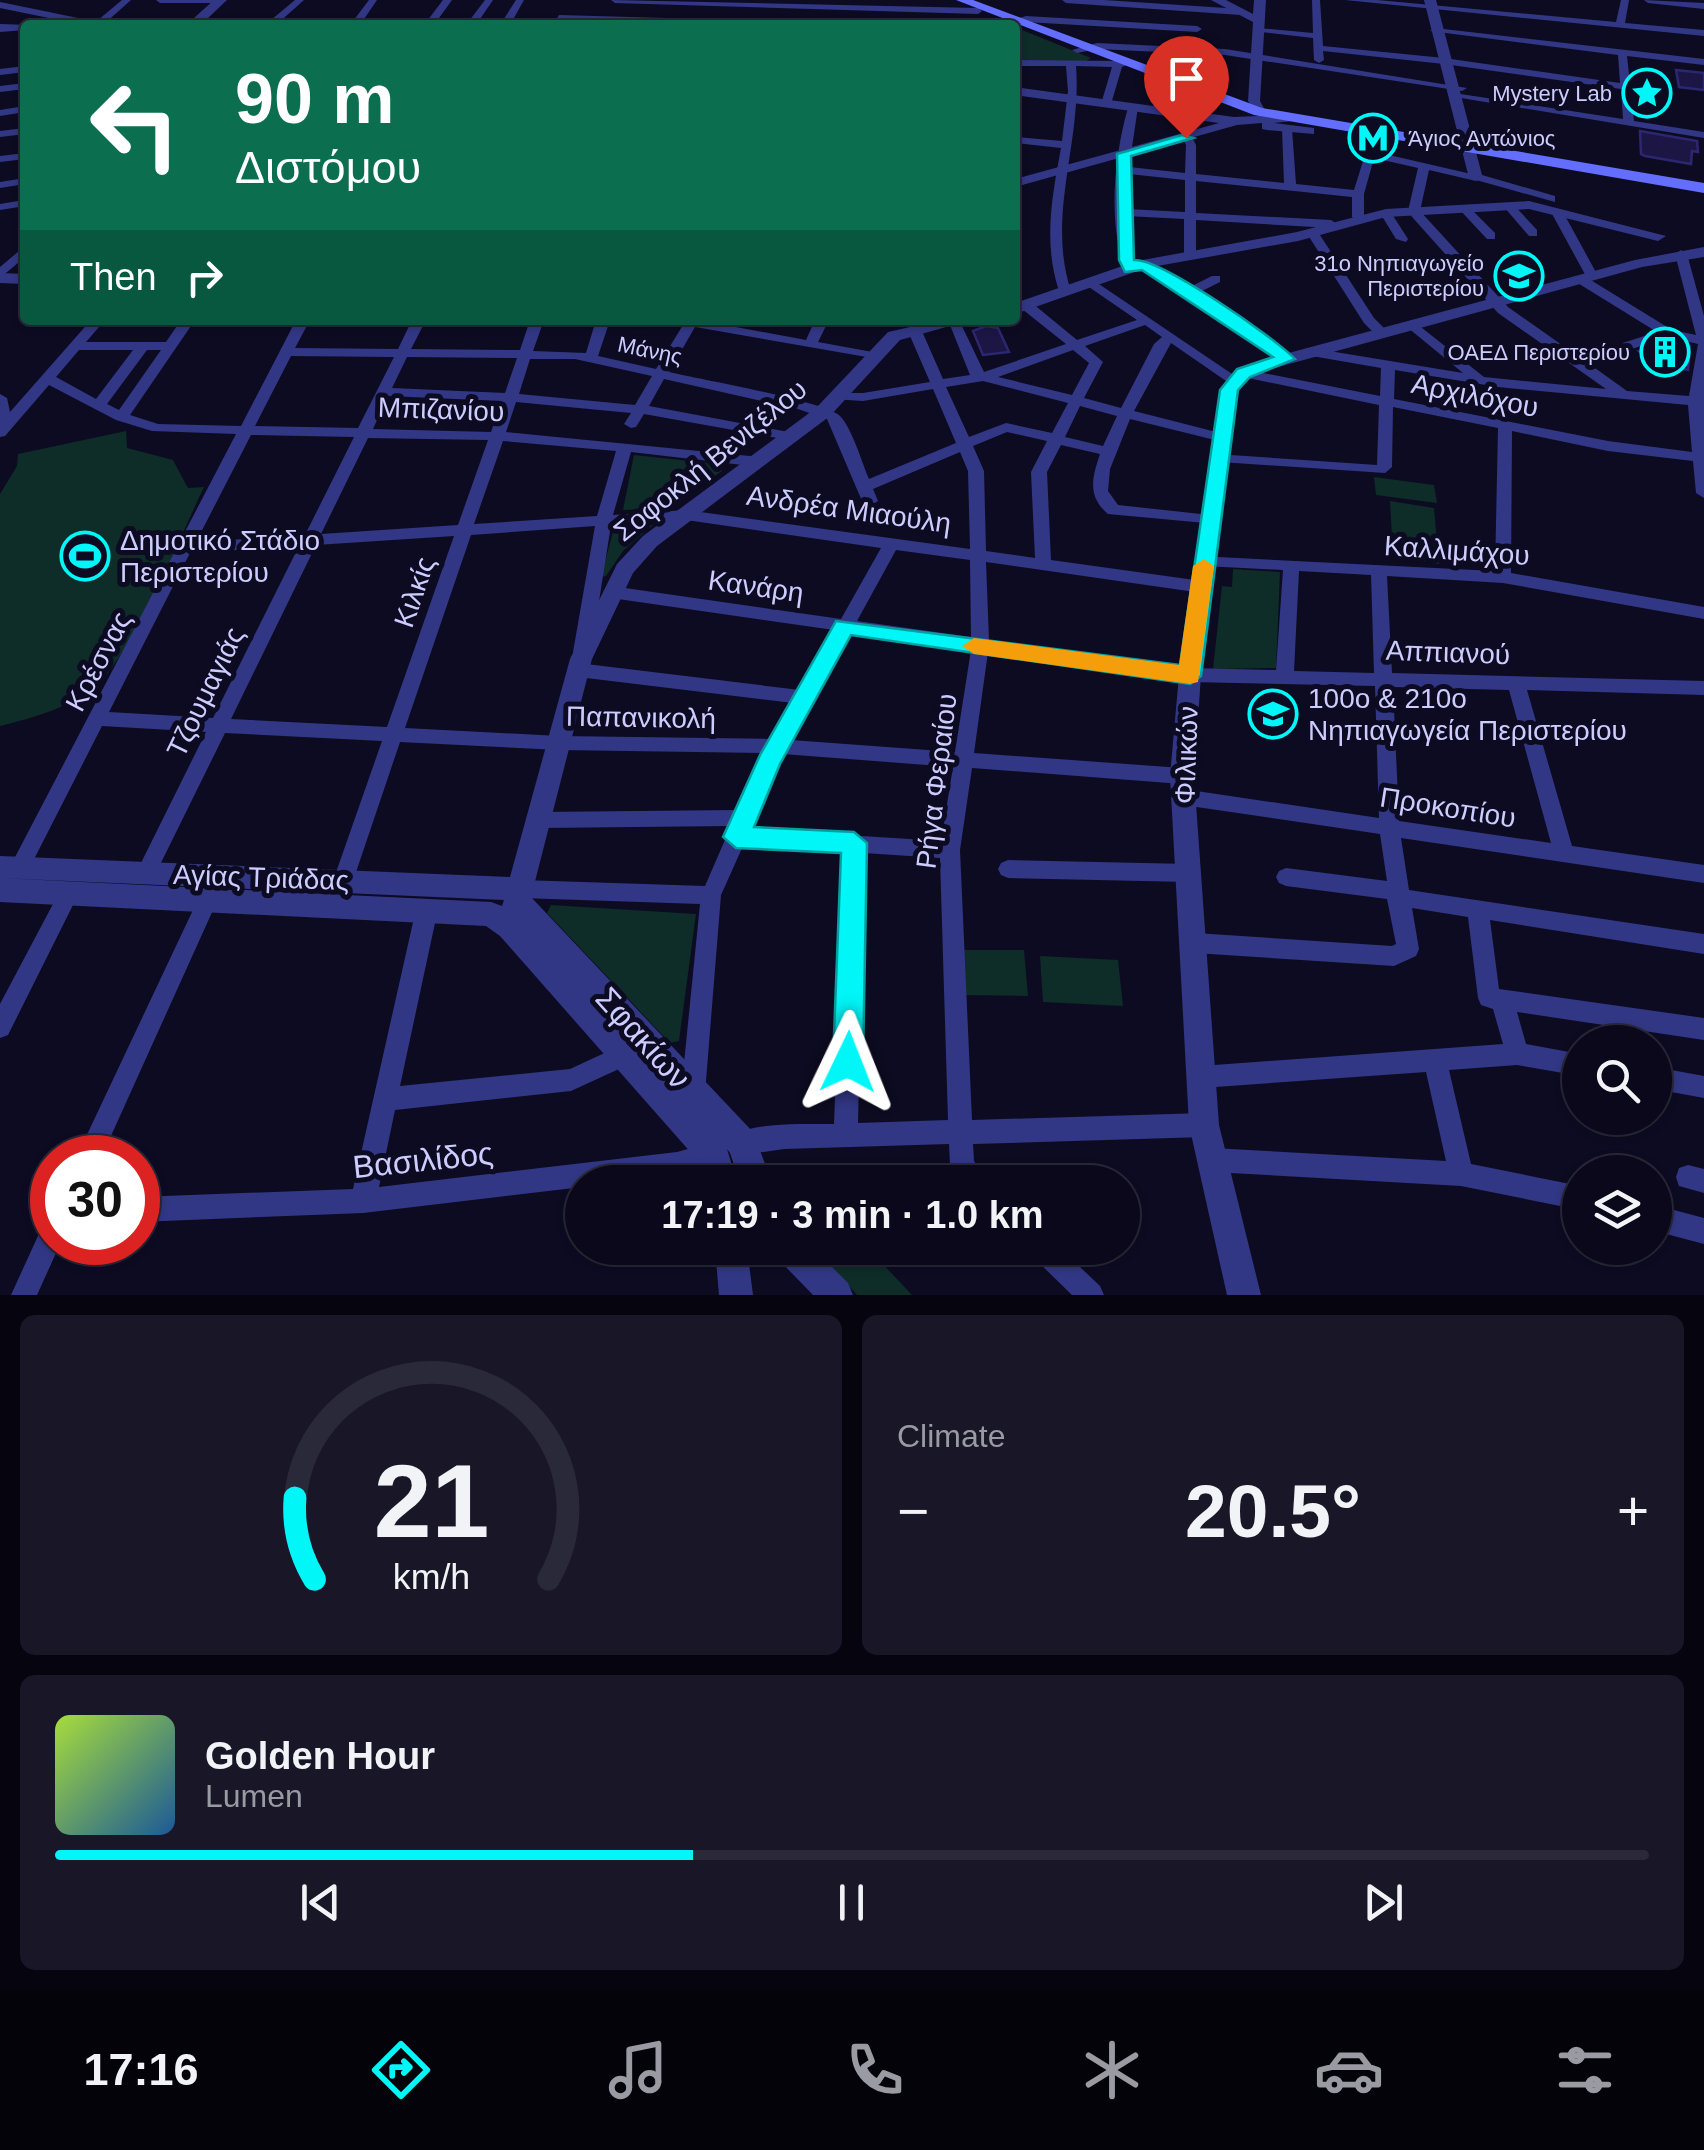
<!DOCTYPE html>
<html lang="en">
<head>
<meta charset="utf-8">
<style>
	body { margin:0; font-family:Arial,sans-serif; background:#181627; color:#f1f3f6; height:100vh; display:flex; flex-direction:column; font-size:38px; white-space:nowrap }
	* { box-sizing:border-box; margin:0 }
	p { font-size:32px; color:#999aa2 }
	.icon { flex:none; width:55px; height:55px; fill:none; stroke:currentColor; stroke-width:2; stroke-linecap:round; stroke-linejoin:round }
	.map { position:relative; height:1295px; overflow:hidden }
	.details { display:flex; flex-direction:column; gap:20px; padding:20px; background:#06040e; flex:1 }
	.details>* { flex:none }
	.top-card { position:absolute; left:20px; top:20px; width:1000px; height:305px; border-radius:10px; box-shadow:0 2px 8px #0004,0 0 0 2px #2a2939; background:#0b6e4f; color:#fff; overflow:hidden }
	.buttons { position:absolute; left:1562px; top:1025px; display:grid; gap:20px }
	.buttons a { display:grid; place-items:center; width:110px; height:110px; border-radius:50%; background:#0a081a; box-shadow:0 2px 8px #0004,0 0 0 2px #2a2939; font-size:50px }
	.speed { position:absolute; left:30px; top:1135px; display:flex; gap:20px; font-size:50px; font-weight:700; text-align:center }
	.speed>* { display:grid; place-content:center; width:130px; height:130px; border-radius:50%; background:#0a081a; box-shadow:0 2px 8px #0004,0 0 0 2px #2a2939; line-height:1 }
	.speed .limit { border:15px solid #d22; background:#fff; color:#111 }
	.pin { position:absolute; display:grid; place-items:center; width:85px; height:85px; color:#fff; margin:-102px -42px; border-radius:50% 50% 50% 0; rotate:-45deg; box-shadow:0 0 10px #0007 }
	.pin .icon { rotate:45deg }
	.me { position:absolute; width:110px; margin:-55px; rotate:2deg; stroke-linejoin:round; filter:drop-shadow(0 0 8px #0008) }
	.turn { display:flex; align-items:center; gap:35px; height:210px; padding:0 50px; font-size:45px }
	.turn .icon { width:130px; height:130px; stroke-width:2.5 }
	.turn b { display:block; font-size:70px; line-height:85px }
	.then { display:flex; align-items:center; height:95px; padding:0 50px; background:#0003; gap:20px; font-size:38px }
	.big { font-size:75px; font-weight:800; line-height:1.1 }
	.details .tile { flex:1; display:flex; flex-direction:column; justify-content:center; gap:15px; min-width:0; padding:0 35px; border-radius:15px; background:#181627 }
	.details .dial { align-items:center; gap:0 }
	.dial svg { height:260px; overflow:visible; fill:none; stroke:#2a2939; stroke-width:7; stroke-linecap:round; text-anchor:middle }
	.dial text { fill:#f1f3f6; stroke:none }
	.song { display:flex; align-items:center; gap:30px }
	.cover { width:120px; height:120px; border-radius:15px; background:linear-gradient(135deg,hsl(80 70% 55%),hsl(210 70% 35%)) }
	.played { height:10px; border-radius:5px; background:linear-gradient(90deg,#00f6f7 40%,#2a2939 40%) }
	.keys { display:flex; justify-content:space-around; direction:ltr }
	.heat { display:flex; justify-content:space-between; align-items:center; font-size:55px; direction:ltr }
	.details .tiles { flex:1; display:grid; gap:20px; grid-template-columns:1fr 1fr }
	.tile:last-child { grid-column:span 2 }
	.trip { position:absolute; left:565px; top:1165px; width:575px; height:100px; border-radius:50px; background:#0a081a; box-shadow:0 2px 8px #0004,0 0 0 2px #2a2939; font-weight:800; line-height:100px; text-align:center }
	.tabs { display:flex; height:160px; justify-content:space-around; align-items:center; background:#04030a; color:#999aa2 }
	.tabs .icon { width:70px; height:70px }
	.tabs .current { color:#00f6f7 }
	.tabs b { font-size:45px; color:#f1f3f6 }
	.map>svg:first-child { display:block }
</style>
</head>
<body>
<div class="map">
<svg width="1704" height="1295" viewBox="0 0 1704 1295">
	<rect width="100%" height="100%" fill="#0d0b22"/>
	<path fill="#0e2c28" d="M1015 27 1091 58 1085 62 1015 60Z
		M126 431 127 448 173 460 188 488 204 487C182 533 132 653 98 684 72 707 33 718 0 726V494L17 466 18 454Z
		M634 455 717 464 722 471 667 508 623 510Z
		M1374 477 1434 485 1437 503 1376 495Z
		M1390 501 1434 508 1439 564 1393 556Z
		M653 525 623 551 606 576 601 577 614 528Z
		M1233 569 1280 572 1276 668 1213 669 1222 586 1232 587Z
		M551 905 696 914 679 1041 670 1043 547 913Z
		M958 950H1024L1028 996 960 995Z
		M1040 956 1118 960 1123 1006 1043 1002Z
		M814 1248H868L912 1295H857Z"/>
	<path fill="#1b1644" stroke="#2d2672" stroke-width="2.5" d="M1676 70 1704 73V90L1679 87Z
		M1640 131 1697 141 1698 152 1692 151 1691 164 1645 156 1641 154Z
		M986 326 998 328 1009 352 983 355 973 331Z
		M1669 341 1690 346 1688 370 1658 363 1639 351Z"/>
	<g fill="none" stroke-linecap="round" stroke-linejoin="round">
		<path fill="#323785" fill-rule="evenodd" d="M122 0H131L103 25H92Z
			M156 0H226L222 3H160Z
			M295 0H304L276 25H265Z
			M369 0H377L360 25H350Z
			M443 0H452L434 25H424Z
			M485 0H493L476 25H466Z
			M516 0H524L510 25H500Z
			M611 0 978 8 982 11 978 14 615 3Z
			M1062 0H1104L1241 9 1245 12 1241 15 1066 3Z
			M1312 0H1320L1323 46 1444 58 1620 83 1618 55 1430 31 1435 28 1704 59V65L1627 56 1634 121 1704 132V138L1449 96 1454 93 1623 119 1621 89 1444 64 1323 51 1324 60 1319 63 1314 60 1313 38 1253 31 1258 28 1313 33Z
			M1345 0H1377L1616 22 1621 0H1629L1625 23 1704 30V36Z
			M1644 0 1704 3V9L1648 3Z
			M0 2 83 19 88 22 83 25 0 8Z
			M559 15 808 22 813 25 556 20Z
			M1026 16 1197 26 1202 29 1197 32 1026 22 1010 25 1002 23Z
			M1097 43 1225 49 1467 88 1462 91 1225 55 1097 49 1077 53 1072 50Z
			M1015 60 1124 61 1129 64 1122 67 1111 104 1106 107 1101 104 1112 67 1076 66C1082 143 1046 216 1071 291L1065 295 1059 291C1043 242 1052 197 1061 148L1015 143V137L1062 141 1068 91 1066 66H1015Z
			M25 66V72L0 75V69Z
			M1169 80 1177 82 1167 89 1160 113H1152L1157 87Z
			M25 83V89L0 92V86Z
			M1129 105 1138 107 1129 167 1185 173 1186 145 1182 137 1187 134 1191 135 1196 145V174L1284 183 1282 129 1287 126 1292 129 1296 184 1354 190 1369 142 1374 139 1379 142 1376 152 1480 176V180L1476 181 1429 170 1420 211 1508 307 1579 357 1657 332 1576 282V276L1587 278 1551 212 1553 210 1563 212 1598 276 1589 279 1672 330 1696 335 1675 254 1681 250 1687 254 1704 316V498L1696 493 1693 461 1608 451 1512 431 1511 573 1704 607V619L1503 583 1387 576 1392 673 1704 681V695L1527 690 1572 846 1704 865V883L1401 838 1409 890 1704 934V954L1490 920 1499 989 1704 1018V1040L1517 1012 1526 1044 1580 1054V1076L1517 1065 1449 1070 1471 1164 1580 1186V1210L1461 1186 1212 1172 1203 1169 1200 1160 1203 1151 1212 1148 1446 1161 1426 1072 1201 1088 1193 1085 1189 1077 1193 1069 1201 1066 1503 1044 1493 1009 1481 1005 1478 998 1468 917 1412 908 1419 949 1416 956 1394 966 1195 953 1187 950 1184 943 1187 936 1195 933 1392 946 1396 944 1387 899 1286 886 1279 883 1276 877 1279 871 1286 868 1387 881 1380 834 1183 805 1176 803 1173 797 1176 791 1183 789 1379 818 1375 686 1190 682 988 652 974 753 1182 768 1189 771 1192 776 1189 781 1182 784 972 768 960 850 972 1120 1204 1113 1212 1117 1216 1125 1212 1133 1204 1137 973 1144 974 1161 987 1182H960L950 1165 949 1144 784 1149 742 1155 733 1152 730 1143 733 1134C764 1122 802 1124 834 1124L844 852 743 846 721 895 705 1093 701 1101 693 1105 685 1101 681 1093 700 904 521 898 514 895 511 889 514 883 521 880 705 886 731 826 539 828 532 826 529 820 532 814 539 812 738 810 764 753 559 750 400 742 353 881 350 887 343 890 336 887 333 881 382 741 225 733 153 879 146 882 139 879 136 873 206 732 102 726 27 873 20 876 13 873 10 867 13 861 236 434 152 431 116 420 49 385 5 436 0 437V394L7 398 10 412 91 320H105L86 342H166L181 320H195L130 415 158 424 241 426 296 320H310L295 348 398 349 412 320H426L411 349 520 350 530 320H544L533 351 586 353 596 320H610L598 356 656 369 683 325 670 320H698L806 340 815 320H829L818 342 878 353V359L695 327 669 372C698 379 824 401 840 416 852 428 862 463 869 479L956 443 933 389 863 401 832 399V393H863L930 382 907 329 914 325 921 329 943 379 970 375 948 320 960 322 984 372 1066 344 1022 309V303H1032L1077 340 1137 320 1086 285 1084 282 1090 278 1241 380 1239 383H1229L1171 343 1134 411 1228 435 1230 438 1223 442 1130 419 1110 469 1108 491 1118 505 1210 515 1218 520 1216 524 1108 514C1087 496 1092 478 1100 454L1061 445 1047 472 1051 560 1202 581 1210 587 1202 593 986 562 989 640 1190 668 1276 670 1283 570 1204 566 1196 560 1198 556 1495 571 1498 428 1393 407 1392 467 1385 473 1220 462 1215 460V454L1377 465 1379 405 1243 377 1236 373 1243 369 1380 396 1381 368 1306 355V349L1311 348 1463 373 1407 327 1405 324 1412 320 1484 377 1606 389 1498 313 1413 218 1408 211 1418 168 1374 158 1364 194V217L1358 221 1352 217V197L1196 181V213L1331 220 1337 224 1331 228 1196 220V254L1190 258 1184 254V219L1127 216 1131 252 1137 268 1127 271C1106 228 1115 149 1129 105ZM1129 174 1185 180V212L1127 209ZM1145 325 1162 337 1154 344 1121 408 1084 398 1103 362 1085 346ZM1669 337 1698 344 1689 396 1627 391 1588 363ZM79 350H133L96 399 56 377ZM147 350H161L119 410 107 404ZM1073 350 1089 363 1072 395 998 377ZM291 356 394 357 358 428 255 426ZM407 357 517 358 505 393 392 388ZM530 359H575L652 376 635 405 519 394ZM1395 370 1498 387 1688 405 1692 452 1608 441 1394 399ZM664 379 798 409 827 419 862 501 870 506 878 501 873 489 960 452 968 471 970 549 686 510 613 515 631 452 760 467 767 462 760 457 506 432 516 402 631 413 624 424 631 428 636 427 644 414 794 441 801 437 799 434 649 406ZM983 381 1068 403 1052 433 1006 423 969 437 946 387ZM388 396 502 401 491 432 373 429ZM1080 406 1117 416 1103 446 1065 437ZM1007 432 1047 441 1031 472 1035 558 986 551 984 471 973 446ZM251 435 354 437 305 535 196 542ZM368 438 488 440 458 525 321 534ZM503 441 616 451 597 516 474 524ZM686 520 881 548 841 619 611 586 603 592 611 598 834 630 800 690 578 663 572 665 569 670 572 675 578 677 793 703 773 739 559 736 405 728 471 535 595 526 573 652 582 658 591 652 611 525ZM454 536 387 727 231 719 316 545ZM299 546 213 718 109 712 190 553ZM896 550 970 560 971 637 857 621ZM1299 571 1371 575 1374 673 1294 671ZM850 632 971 650 955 752 791 740ZM1393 687 1509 690 1551 843 1399 821ZM783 754 953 767 941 841 750 829ZM864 853 940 858 948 1120 858 1123Z
			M25 106V112L0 116V110Z
			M25 128V134L0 137V131Z
			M25 153V159L0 162V156Z
			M25 178V184L0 188V182Z
			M24 200 25 206 0 210V204Z
			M1504 203H1512L1537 230V236H1529L1504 207Z
			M1459 205H1467L1495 233V239H1487L1459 209Z
			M1386 210 1390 211 1408 239 1406 242 1396 239 1380 213Z
			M1308 229H1316L1374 318 1388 332 1386 335H1376L1364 323 1306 232Z
			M25 246V257L0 278V267Z
			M1139 261H1147L1188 288 1212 276H1220V282L1196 294 1293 359 1286 363 1281 362 1139 267Z
			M1008 860 1189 864 1196 867 1199 873 1196 879 1189 882 1008 878 1001 875 998 869 1001 863Z
			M69 884 76 887 79 893 8 1035 0 1038V1004L62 887Z
			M208 890 215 893 218 899 101 1158H76L201 893Z
			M427 900 434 902 438 909 400 1086 570 1069 624 1044 632 1047 636 1055 632 1063 571 1091 395 1110 379 1187 677 1152 713 1142 722 1145 725 1154 722 1163C678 1181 629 1182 582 1182V1187L363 1213 138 1222V1197L353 1189 416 909 420 902Z
			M1655 1067 1704 1076V1098L1655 1089Z
			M1688 1165 1704 1169V1193L1679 1186 1676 1177 1679 1168Z
			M1655 1205 1704 1218V1244L1655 1231Z
			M52 1221V1242H61L37 1295H11L43 1225Z
			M1029 1248H1060L1100 1286 1104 1295H1072L1033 1257Z"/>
		<path fill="#323785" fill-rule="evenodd" d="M214 0H227L208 18 397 22 403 25H36L42 22 194 18Z
			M1211 0H1226L1253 14 1254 0H1266L1260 101 1266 112 1261 116 1293 115V121L1274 123 1314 128V134L1267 130 1262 129V123L1237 125 1015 187V179L1219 123 1015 95V87L1234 117 1258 116 1248 101 1253 22Z
			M1424 0H1436L1482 175 1555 196V202L1469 178Z
			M0 24 30 25H25V30L0 32Z
			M1529 201 1666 236 1658 241 1529 209 1386 217 1298 241 1146 268 1015 314V303L1137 261 1297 232 1386 209Z
			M1704 247V257L1642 267 1271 369 1249 377 1238 390 1201 675 1194 776 1219 1125 1261 1295H1227L1189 1125 1170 776 1179 675 1220 389 1237 369 1259 361 1635 260Z
			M0 273 25 274V284L0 283Z
			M941 320H971L900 340 830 416 657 546 633 573 592 659 531 897 753 1132 772 1182H740L730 1153 727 1149 737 1182H705L700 1163 500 936 486 926 0 902V878L491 902 502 906 504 900 0 878V856L510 877 570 659 617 564 643 536 816 408 888 332Z
			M715 1248H747L753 1295H719Z
			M775 1248H813L848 1283 853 1295H813L779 1260Z"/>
		<path fill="#636eff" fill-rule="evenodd" d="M956 0H973L1262 108 1704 183V193L1254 115Z"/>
	</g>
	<path fill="#00f6f7" stroke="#00a0a1" stroke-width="2.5" d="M1182 135 1193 138 1131 156 1134 260C1160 258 1274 337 1295 359L1250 377 1238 390 1201 676 1190 684 851 635 780 764 754 827 854 832 867 843 863 1062 859 1072 848 1076 837 1072 833 1062 841 853 736 848 723 837 760 755 836 621 1180 665 1220 390 1237 369 1273 357 1142 270 1125 272 1119 260 1117 154Z"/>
	<path fill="#f59e0b" d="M1204 559 1214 566 1198 682 1190 684 974 654 962 646 974 638 1179 665 1193 566Z"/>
	<defs>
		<g id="sight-ring" transform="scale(2.5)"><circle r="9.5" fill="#0d0b22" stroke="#00f6f7" stroke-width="1.5"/><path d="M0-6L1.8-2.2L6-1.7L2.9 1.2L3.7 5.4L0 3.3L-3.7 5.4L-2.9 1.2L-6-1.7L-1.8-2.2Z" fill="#00f6f7"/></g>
		<g id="metro-ring" transform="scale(2.5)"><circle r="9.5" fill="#0d0b22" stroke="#00f6f7" stroke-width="1.5"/><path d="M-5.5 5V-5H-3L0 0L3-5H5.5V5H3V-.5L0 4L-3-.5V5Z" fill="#00f6f7"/></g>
		<g id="school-ring" transform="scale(2.5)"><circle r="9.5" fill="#0d0b22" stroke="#00f6f7" stroke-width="1.5"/><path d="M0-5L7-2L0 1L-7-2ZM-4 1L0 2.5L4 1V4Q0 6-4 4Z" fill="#00f6f7"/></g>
		<g id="building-ring" transform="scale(2.5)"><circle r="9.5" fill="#0d0b22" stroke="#00f6f7" stroke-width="1.5"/><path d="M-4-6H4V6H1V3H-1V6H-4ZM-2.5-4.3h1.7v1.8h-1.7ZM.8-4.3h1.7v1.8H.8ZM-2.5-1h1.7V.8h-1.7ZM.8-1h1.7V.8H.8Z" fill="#00f6f7"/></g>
		<g id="stadium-ring" transform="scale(2.5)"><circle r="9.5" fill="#0d0b22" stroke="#00f6f7" stroke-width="1.5"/><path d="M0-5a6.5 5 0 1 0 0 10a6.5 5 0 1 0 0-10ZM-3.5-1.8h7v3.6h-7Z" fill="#00f6f7"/></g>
	</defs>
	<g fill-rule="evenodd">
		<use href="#sight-ring" x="1647" y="93"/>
		<use href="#metro-ring" x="1373" y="138"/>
		<use href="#school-ring" x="1519" y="276"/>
		<use href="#building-ring" x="1665" y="352"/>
		<use href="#stadium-ring" x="85" y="556"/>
		<use href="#school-ring" x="1273" y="714"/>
	</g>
	<g text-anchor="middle" stroke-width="10" stroke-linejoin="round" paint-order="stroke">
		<g font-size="22" fill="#cdccff" stroke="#0d0b22" text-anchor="end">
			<text x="1612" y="101">Mystery Lab</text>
			<text x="1408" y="146" text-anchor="start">Άγιος Αντώνιος</text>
			<text x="1484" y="271">31ο Νηπιαγωγείο<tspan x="1484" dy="25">Περιστερίου</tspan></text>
			<text x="1630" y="360">ΟΑΕΔ Περιστερίου</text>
		</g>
		<g font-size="22" fill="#cdccff" stroke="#0d0b22">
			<text transform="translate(650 350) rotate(12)" y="8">Μάνης</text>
		</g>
		<g font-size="28" fill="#cdccff" stroke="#0d0b22">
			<text transform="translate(1475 395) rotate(11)" y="10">Αρχιλόχου</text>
			<text transform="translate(441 409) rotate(2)" y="10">Μπιζανίου</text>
			<text transform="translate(710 460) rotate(-39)" y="10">Σοφοκλή Βενιζέλου</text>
			<text transform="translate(849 509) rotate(8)" y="10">Ανδρέα Μιαούλη</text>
			<text transform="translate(1457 550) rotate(4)" y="10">Καλλιμάχου</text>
			<text transform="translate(756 586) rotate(8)" y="10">Κανάρη</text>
			<text transform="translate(414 592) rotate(-71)" y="10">Κιλκίς</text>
			<text transform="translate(1448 652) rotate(2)" y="10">Αππιανού</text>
			<text transform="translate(98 661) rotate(-62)" y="10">Κρέσνας</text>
			<text transform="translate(205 692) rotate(-64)" y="10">Τζουμαγιάς</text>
			<text transform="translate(641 717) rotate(1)" y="10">Παπανικολή</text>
			<text transform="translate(1186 755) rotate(-88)" y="10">Φιλικών</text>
			<text transform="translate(936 781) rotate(-83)" y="10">Ρήγα Φεραίου</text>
			<text transform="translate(1448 807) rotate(9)" y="10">Προκοπίου</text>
			<text transform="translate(261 877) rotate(2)" y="10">Αγίας Τριάδας</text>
		</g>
		<g font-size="28" fill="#cdccff" stroke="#0d0b22" text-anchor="start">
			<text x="120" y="550">Δημοτικό Στάδιο<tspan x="120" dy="32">Περιστερίου</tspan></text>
			<text x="1308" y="708">100ο &amp; 210ο<tspan x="1308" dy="32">Νηπιαγωγεία Περιστερίου</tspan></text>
		</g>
		<g font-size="32" fill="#cdccff" stroke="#0d0b22">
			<text transform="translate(643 1038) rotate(48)" y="11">Σφακίων</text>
			<text transform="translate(423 1160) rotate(-6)" y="11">Βασιλίδος</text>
		</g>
	</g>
</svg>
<div class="buttons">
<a><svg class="icon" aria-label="search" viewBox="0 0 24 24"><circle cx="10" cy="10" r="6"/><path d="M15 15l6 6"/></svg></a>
<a><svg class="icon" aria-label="layers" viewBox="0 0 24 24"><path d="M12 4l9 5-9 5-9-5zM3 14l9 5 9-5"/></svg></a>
</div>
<div class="speed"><div class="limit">30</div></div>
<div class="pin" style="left:1186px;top:138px;background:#d93025"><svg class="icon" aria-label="arrive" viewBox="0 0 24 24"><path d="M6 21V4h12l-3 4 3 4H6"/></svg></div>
<svg class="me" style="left:848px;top:1062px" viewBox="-20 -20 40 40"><path d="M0-17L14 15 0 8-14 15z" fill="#00f6f7" stroke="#fff" stroke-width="4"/></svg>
<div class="trip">17:19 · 3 min · 1.0 km</div>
<div class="top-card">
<div class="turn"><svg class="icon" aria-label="left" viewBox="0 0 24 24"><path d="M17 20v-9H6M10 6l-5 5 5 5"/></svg><div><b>90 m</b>Διστόμου</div></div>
<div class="then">Then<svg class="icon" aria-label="right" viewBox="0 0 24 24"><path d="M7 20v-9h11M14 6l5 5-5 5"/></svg></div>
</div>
</div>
<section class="details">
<div class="tiles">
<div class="tile dial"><svg viewBox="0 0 100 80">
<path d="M14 69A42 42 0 1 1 86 69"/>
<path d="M14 69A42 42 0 0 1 8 44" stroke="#00f6f7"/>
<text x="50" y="56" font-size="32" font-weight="700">21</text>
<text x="50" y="72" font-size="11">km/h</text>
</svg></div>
<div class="tile"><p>Climate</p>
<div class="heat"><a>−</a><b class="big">20.5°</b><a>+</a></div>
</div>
<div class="tile">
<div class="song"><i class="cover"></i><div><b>Golden Hour</b><p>Lumen</p></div></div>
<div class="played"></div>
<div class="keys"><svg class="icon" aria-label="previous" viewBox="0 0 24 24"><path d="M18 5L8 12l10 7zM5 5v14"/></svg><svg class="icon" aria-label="pause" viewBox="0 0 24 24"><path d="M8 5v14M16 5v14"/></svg><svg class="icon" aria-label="next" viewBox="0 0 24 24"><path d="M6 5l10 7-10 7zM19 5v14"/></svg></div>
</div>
</div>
</section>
<nav class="tabs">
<b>17:16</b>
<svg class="icon current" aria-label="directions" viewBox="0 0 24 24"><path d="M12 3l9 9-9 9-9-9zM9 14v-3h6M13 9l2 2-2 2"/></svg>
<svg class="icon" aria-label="music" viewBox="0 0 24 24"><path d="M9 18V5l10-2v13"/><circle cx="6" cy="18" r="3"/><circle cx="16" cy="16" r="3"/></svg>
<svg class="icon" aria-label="phone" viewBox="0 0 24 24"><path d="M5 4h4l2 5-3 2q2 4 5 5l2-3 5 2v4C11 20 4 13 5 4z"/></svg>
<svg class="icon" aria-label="climate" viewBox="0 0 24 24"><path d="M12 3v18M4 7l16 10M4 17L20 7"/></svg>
<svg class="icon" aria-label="car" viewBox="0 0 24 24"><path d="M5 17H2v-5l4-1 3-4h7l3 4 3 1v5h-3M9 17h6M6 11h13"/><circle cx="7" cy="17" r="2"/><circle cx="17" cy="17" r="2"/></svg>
<svg class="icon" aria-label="filters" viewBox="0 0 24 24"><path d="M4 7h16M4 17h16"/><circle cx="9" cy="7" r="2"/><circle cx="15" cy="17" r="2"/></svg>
</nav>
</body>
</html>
